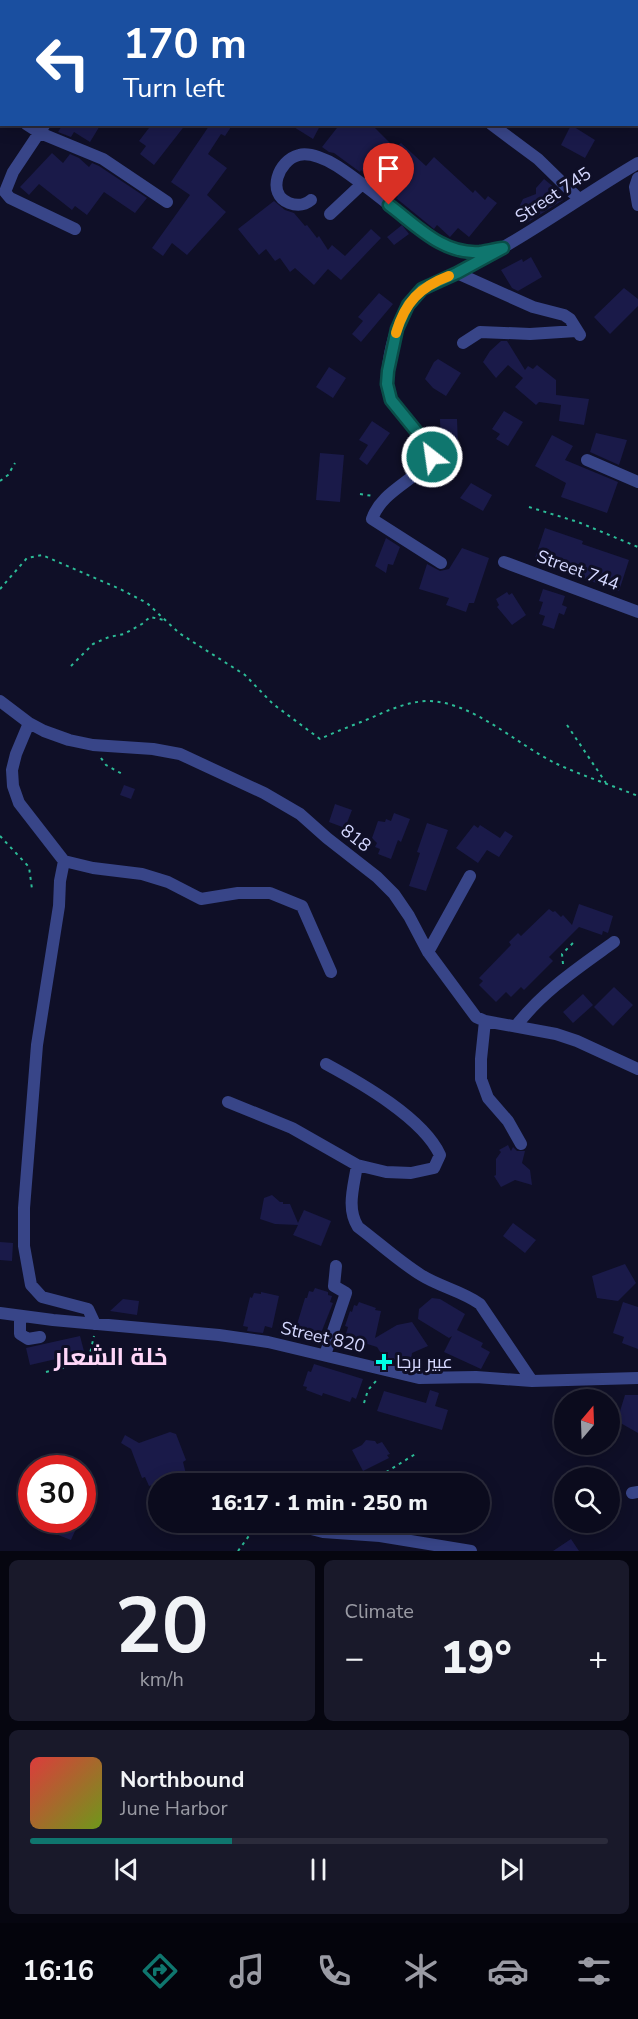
<!DOCTYPE html>
<html lang="en">
<head>
<meta charset="utf-8">
<style>
	body { margin:0; font-family:"Nunito Sans",Cairo,sans-serif; background:#19192a; color:#f1f3f6; height:100vh; display:flex; flex-direction:column; font-size:22px; white-space:nowrap }
	* { box-sizing:border-box; margin:0 }
	p { font-size:20px; color:#9a9ba4 }
	.icon { flex:none; width:33px; height:33px; fill:none; stroke:currentColor; stroke-width:2; stroke-linecap:round; stroke-linejoin:round }
	.map { position:relative; height:1551px; overflow:hidden }
	.details { display:flex; flex-direction:column; gap:9px; padding:9px; background:#060610; flex:1 }
	.details>* { flex:none }
	.hud { position:absolute; left:0px; top:0px; width:639px; height:126px; box-shadow:0 3px 15px #0003,0 0 0 2px #2b2b3b; background:#1a4fa0; color:#fff; overflow:hidden }
	.needle { width:39px; rotate:19deg }
	.controls { position:absolute; left:554px; top:1389px; display:grid; gap:12px }
	.controls a { display:grid; place-items:center; width:66px; height:66px; border-radius:50%; background:#0b0b1d; box-shadow:0 3px 15px #0003,0 0 0 2px #2b2b3b; font-size:30px }
	.speed { position:absolute; left:18px; top:1455px; display:flex; gap:12px; font-size:30px; font-weight:700; text-align:center }
	.speed>* { display:grid; place-content:center; width:78px; height:78px; border-radius:50%; background:#0b0b1d; box-shadow:0 3px 15px #0003,0 0 0 2px #2b2b3b; line-height:1 }
	.speed .limit { border:9px solid #d22; background:#fff; color:#111 }
	.pin { position:absolute; display:grid; place-items:center; width:51px; height:51px; color:#fff; margin:-62px -26px; border-radius:50% 50% 50% 0; rotate:-45deg; box-shadow:0 0 6px #0007 }
	.pin .icon { rotate:45deg }
	.me { position:absolute; width:66px; margin:-33px; rotate:330deg; stroke-linejoin:round; filter:drop-shadow(0 0 4px #0008) }
	.turn { display:flex; align-items:center; gap:21px; height:126px; padding:0 24px; font-size:27px }
	.turn .icon { width:78px; height:78px; stroke-width:2.5 }
	.turn b { display:block; font-size:42px; line-height:51px }
	.big { font-size:45px; font-weight:800; line-height:1.1 }
	.details .widget { flex:1; display:flex; flex-direction:column; justify-content:center; gap:9px; min-width:0; padding:0 21px; border-radius:9px; background:#19192a }
	.details .dial { align-items:center; gap:0 }
	.dial b { font-size:78px; line-height:1 }
	.song { display:flex; align-items:center; gap:18px }
	.cover { width:72px; height:72px; border-radius:9px; background:linear-gradient(135deg,hsl(0 70% 55%),hsl(80 70% 35%)) }
	.played { height:6px; border-radius:3px; background:linear-gradient(90deg,#0f766e 35%,#2b2b3b 35%) }
	.keys { display:flex; justify-content:space-around; direction:ltr }
	.heat { display:flex; justify-content:space-between; align-items:center; font-size:33px; direction:ltr }
	.details .tiles { flex:1; display:grid; gap:9px; grid-template-columns:1fr 1fr }
	.widget:last-child { grid-column:span 2 }
	.trip { position:absolute; left:148px; top:1473px; width:342px; height:60px; border-radius:30px; background:#0b0b1d; box-shadow:0 3px 15px #0003,0 0 0 2px #2b2b3b; font-weight:800; line-height:60px; text-align:center }
	.menu { display:flex; height:96px; justify-content:space-around; align-items:center; background:#04040c; color:#9a9ba4 }
	.menu .icon { width:42px; height:42px }
	.menu .current { color:#0f766e }
	.menu b { font-size:27px; color:#f1f3f6 }
	.map>svg:first-child { display:block }
</style>
</head>
<body>
<div class="map">
<svg width="638" height="1551" viewBox="0 0 638 1551">
	<rect width="100%" height="100%" fill="#0f0f27"/>
	<path fill="#1a1a49" d="M63 124H101L90 142 74 132 71 137 58 132Z
		M152 124H186L154 165 140 154 146 146 139 141Z
		M207 124H233L225 136 221 134 208 154 227 168 207 195 226 212 187 255 172 243 163 256 152 248 190 195 171 182 209 126Z
		M289 124H321L313 139Z
		M340 124H371L395 148 401 143 426 166 434 157 473 193 475 190 485 200 488 196 497 203 469 237 458 228 450 237 437 225 434 229 396 198 398 197 381 181 377 185 361 170 360 172 334 153 329 152 322 147Z
		M571 125 595 140 585 158 561 145Z
		M52 153 63 163 70 154 79 158 89 167 92 163 99 166 147 198 135 213 104 192 87 215 75 206 72 210 39 184 29 195 20 187Z
		M544 179 561 193 563 200 525 224 520 217V205L523 199 536 194V188Z
		M274 201 285 210 294 213 305 226 307 225 317 238 319 236 328 250 332 245 345 256 371 229 381 238 341 280 328 269 314 285 295 268 290 272 280 258 275 261 266 249 259 255 238 229Z
		M402 225 409 234 394 245 387 237Z
		M531 257 542 277 518 291 512 288 501 270 522 259 523 262Z
		M624 288 638 299V306L610 334 594 317Z
		M379 293 393 304 361 342 352 334 363 321 358 317Z
		M501 341H507L525 370 528 366 533 369 537 365 556 380V395L589 399 584 425 559 421 561 405 539 402 536 405 515 387 523 378 508 365 496 378 483 362 490 351Z
		M438 359 461 373 446 396 433 388 425 379 434 362Z
		M329 367 346 378 333 398 316 387Z
		M504 411 523 422 508 446 496 439 500 434 492 429Z
		M440 419H457L458 445H441Z
		M372 421 390 433 367 465 359 459 368 445 359 440Z
		M596 433 627 440 619 465 590 452Z
		M552 435 573 446 565 460 618 482 607 513 561 497 566 483 535 466Z
		M320 453 344 455 340 502 316 500Z
		M471 483 492 495 483 511 460 498Z
		M545 528 583 541 582 544 629 560 619 591 534 561Z
		M386 538 400 547 393 565 388 564 386 573 375 566Z
		M462 548 489 558 474 603H469L466 612 446 605 449 598 419 589 427 564 440 571 449 569Z
		M543 589 565 596 562 605 567 607 564 615 559 613 554 629 542 625 545 616 539 614 543 602 539 601Z
		M507 592 509 595 512 593 526 615 512 625 497 607 499 605 496 599Z
		M124 785 135 789 131 799 120 795Z
		M335 804 352 810 345 828 329 822Z
		M394 813 410 819 401 842 398 840 391 859 378 854 380 849 375 847 377 843 372 838 378 821 385 822 386 819 391 821Z
		M427 823 448 830 426 891 409 886 420 853 417 852Z
		M474 825 478 828 480 825 500 838 505 831 513 836 499 857 487 850 478 863 456 848Z
		M579 904 613 916 608 933 603 931 602 935 579 927 549 957 553 961 524 990 521 987 511 997 506 992 496 1002 479 985 483 981 479 978 511 945 509 942 518 933 521 936 549 909 553 912 555 911 561 917 563 915 572 925Z
		M614 987 633 1005 613 1026 594 1007Z
		M583 994 593 1005 573 1023 563 1012Z
		M508 1145 511 1151 513 1147 517 1151H525L522 1163 530 1170 532 1185 515 1180 501 1187 494 1176 496 1175V1159L501 1152 499 1150Z
		M272 1195 280 1202H283V1204H290L298 1223 304 1210 331 1221 321 1246 293 1235 298 1225 275 1224 260 1219 264 1198Z
		M513 1223 536 1240 525 1253 503 1236Z
		M0 1242 13 1243 12 1261 0 1260Z
		M625 1264 636 1283 618 1301 597 1298 592 1276Z
		M315 1288 328 1292V1295L332 1296 330 1302 333 1303 319 1338 295 1331 305 1298H307L309 1291 313 1292Z
		M261 1292 279 1296 272 1328 265 1326 263 1333 247 1331 248 1327 243 1326 250 1297 252 1298 254 1293 261 1294Z
		M432 1298 440 1299 465 1314 457 1330 483 1343 481 1347 490 1352 481 1369 444 1352 452 1336 449 1338 418 1319 419 1309Z
		M123 1299 139 1301 137 1315 110 1311Z
		M359 1302 376 1308 375 1310 381 1311 375 1338 397 1325 412 1322 428 1346 412 1353 411 1360 408 1363 403 1364 392 1358 386 1361 377 1347 345 1337 348 1327 345 1326 350 1311 352 1312 354 1305 357 1306Z
		M623 1302 638 1307V1349L622 1343 624 1337 613 1333Z
		M80 1336 85 1355 70 1359 69 1356 30 1365 26 1348Z
		M314 1364 363 1379 356 1399 352 1397 350 1402 323 1393 322 1396 306 1390 307 1387 303 1386 308 1371 311 1372Z
		M430 1390 439 1393 435 1406 448 1410 442 1430 377 1411 384 1391 426 1403Z
		M625 1395H638V1433L617 1421Z
		M170 1432 176 1434 186 1460 183 1462 186 1474 168 1484 163 1482 149 1486 145 1477 142 1478 131 1449 121 1443 125 1435 139 1443Z
		M366 1440 375 1441 377 1444 382 1442 390 1454 387 1455 389 1458 363 1471 352 1450 362 1445Z
		M58 1520H80L71 1540 48 1531 52 1521 57 1522Z
		M571 1539 579 1551H553Z"/>
	<g fill="none" stroke-linecap="round" stroke-linejoin="round">
		<path stroke="#2cbc97" stroke-width="2" stroke-dasharray="3 4.5" stroke-linecap="butt" d="M0 481 8 475 15 463
			M360 494 373 496
			M529 507 578 522 638 547
			M0 589 27 558 42 555 120 589 147 603 179 633 245 675 273 704 320 739C335 732 351 726 366 720 387 711 405 702 427 701 473 701 517 745 557 764 583 776 611 785 638 796
			M71 666 93 644 109 637 124 634 142 624 150 617 164 620
			M567 725 606 783
			M101 758 106 765 124 775
			M0 836 29 867 32 889
			M563 964 562 954 575 941
			M46 1372 83 1363 89 1358 94 1336
			M364 1403 368 1390 376 1381
			M367 1484 417 1453
			M238 1551 259 1522"/>
		<path stroke="#384588" stroke-width="12" d="M468 0 470 2
			M282 2V0
			M0 20H2
			M0 110 2 111
			M26 124 40 133 103 159 167 202
			M45 124 13 172 5 192 10 198 75 229
			M491 124 538 159 579 199
			M638 178 635 187 638 205
			M311 200C305 205 297 206 289 203 266 194 278 160 299 155 310 152 328 160 337 166 360 181 382 199 403 216 420 229 436 244 457 250 469 253 481 252 493 249
			M330 214 362 184
			M457 273 533 307 564 315 570 319 580 335
			M463 343 480 332 530 334 576 331
			M587 460 638 482
			M504 562 638 612
			M441 563 372 519C382 490 416 481 432 457L430 448 391 400C381 372 395 318 415 296 426 283 444 280 458 272 473 265 488 256 502 248 549 221 592 190 638 163
			M0 701 29 723 44 731 69 740 93 745 153 749 180 754 264 793 300 814 327 838 377 877 394 894 409 916 428 952 476 1017 485 1021 556 1034 577 1041 638 1069
			M29 723 16 754 12 770 13 786 19 803 64 861 93 868 142 874 168 882 201 899 238 893H270L302 906 331 972
			M64 861 60 881 59 906 37 1045 24 1208V1246L31 1285 42 1297 88 1309 95 1324
			M428 952 470 876
			M485 1021 481 1059V1079L488 1098 508 1121 521 1144
			M516 1026C543 991 578 968 614 942
			M228 1102 292 1128 357 1165 386 1172 411 1173 434 1168 440 1155C423 1118 361 1083 326 1064
			M357 1165C354 1186 346 1208 358 1227 378 1242 400 1262 421 1275 440 1287 462 1291 480 1304L532 1381
			M0 1313 53 1320 219 1335 268 1342 419 1378 476 1377 532 1381 638 1378
			M20 1317V1334L28 1339 40 1337
			M325 1355 346 1293 334 1286 336 1266
			M632 1493 638 1492
			M284 1522 323 1532 380 1536 471 1551"/>
	</g>
	<g fill="none" stroke-linecap="round" stroke-linejoin="round">
		<g stroke="#0a4d48" stroke-width="15">
			<path id="route" d="M389 205C416 225 443 255 480 252 487 251 495 249 503 248L457 273 422 289 408 305 397 329 388 371 387 384 391 400 430 448 432 457"/>
		</g>
		<use href="#route" stroke="#0f766e" stroke-width="10"/>
		<path stroke="#f59e0b" stroke-width="10" d="M396 333C405 302 420 287 449 276"/>
	</g>
	<path fill="#01ffe6" stroke="#0f0f27" stroke-width="2" d="M381 1353h6v6h6v6h-6v6h-6v-6h-6v-6h6z"/>
	<g text-anchor="middle" stroke-width="6" stroke-linejoin="round" paint-order="stroke">
		<g font-size="18" fill="#d5d8ff" stroke="#0f0f27">
			<text transform="translate(553 195) rotate(-33)" y="6">Street 745</text>
			<text transform="translate(578 570) rotate(20)" y="6">Street 744</text>
			<text transform="translate(356 838) rotate(38)" y="6">818</text>
			<text transform="translate(323 1337) rotate(13)" y="6">Street 820</text>
		</g>
		<g font-size="18" fill="#d5d8ff" stroke="#0f0f27" text-anchor="start">
			<text x="396" y="1368">عبير برجا</text>
		</g>
		<g font-size="24" font-weight="bold" fill="#ffd7f8" stroke="#0f0f27">
			<text x="111" y="1365">خلة الشعار</text>
		</g>
	</g>
</svg>
<div class="controls">
<a><svg class="needle" viewBox="-14 -14 28 28"><path d="M0-13l5 13h-10z" fill="#e53935"/><path d="M0 13l5-13h-10z" fill="#9a9ba4"/></svg></a>
<a><svg class="icon" aria-label="search" viewBox="0 0 24 24"><circle cx="10" cy="10" r="6"/><path d="M15 15l6 6"/></svg></a>
</div>
<div class="speed"><div class="limit">30</div></div>
<div class="pin" style="left:389px;top:205px;background:#d93025"><svg class="icon" aria-label="arrive" viewBox="0 0 24 24"><path d="M6 21V4h12l-3 4 3 4H6"/></svg></div>
<svg class="me" style="left:432px;top:457px" viewBox="-20 -20 40 40"><circle r="17" fill="#0f766e" stroke="#fff" stroke-width="3"/><path d="M0-11L8 9 0 5-8 9z" fill="#fff"/></svg>
<div class="trip">16:17 · 1 min · 250 m</div>
<div class="hud">
<div class="turn"><svg class="icon" aria-label="left" viewBox="0 0 24 24"><path d="M17 20v-9H6M10 6l-5 5 5 5"/></svg><div><b>170 m</b>Turn left</div></div>
</div>
</div>
<section class="details">
<div class="tiles">
<div class="widget dial"><b>20</b><p>km/h</p></div>
<div class="widget"><p>Climate</p>
<div class="heat"><a>−</a><b class="big">19°</b><a>+</a></div>
</div>
<div class="widget">
<div class="song"><i class="cover"></i><div><b>Northbound</b><p>June Harbor</p></div></div>
<div class="played"></div>
<div class="keys"><svg class="icon" aria-label="previous" viewBox="0 0 24 24"><path d="M18 5L8 12l10 7zM5 5v14"/></svg><svg class="icon" aria-label="pause" viewBox="0 0 24 24"><path d="M8 5v14M16 5v14"/></svg><svg class="icon" aria-label="next" viewBox="0 0 24 24"><path d="M6 5l10 7-10 7zM19 5v14"/></svg></div>
</div>
</div>
</section>
<nav class="menu">
<b>16:16</b>
<svg class="icon current" aria-label="directions" viewBox="0 0 24 24"><path d="M12 3l9 9-9 9-9-9zM9 14v-3h6M13 9l2 2-2 2"/></svg>
<svg class="icon" aria-label="music" viewBox="0 0 24 24"><path d="M9 18V5l10-2v13"/><circle cx="6" cy="18" r="3"/><circle cx="16" cy="16" r="3"/></svg>
<svg class="icon" aria-label="phone" viewBox="0 0 24 24"><path d="M5 4h4l2 5-3 2q2 4 5 5l2-3 5 2v4C11 20 4 13 5 4z"/></svg>
<svg class="icon" aria-label="climate" viewBox="0 0 24 24"><path d="M12 3v18M4 7l16 10M4 17L20 7"/></svg>
<svg class="icon" aria-label="car" viewBox="0 0 24 24"><path d="M5 17H2v-5l4-1 3-4h7l3 4 3 1v5h-3M9 17h6M6 11h13"/><circle cx="7" cy="17" r="2"/><circle cx="17" cy="17" r="2"/></svg>
<svg class="icon" aria-label="filters" viewBox="0 0 24 24"><path d="M4 7h16M4 17h16"/><circle cx="9" cy="7" r="2"/><circle cx="15" cy="17" r="2"/></svg>
</nav>
</body>
</html>
